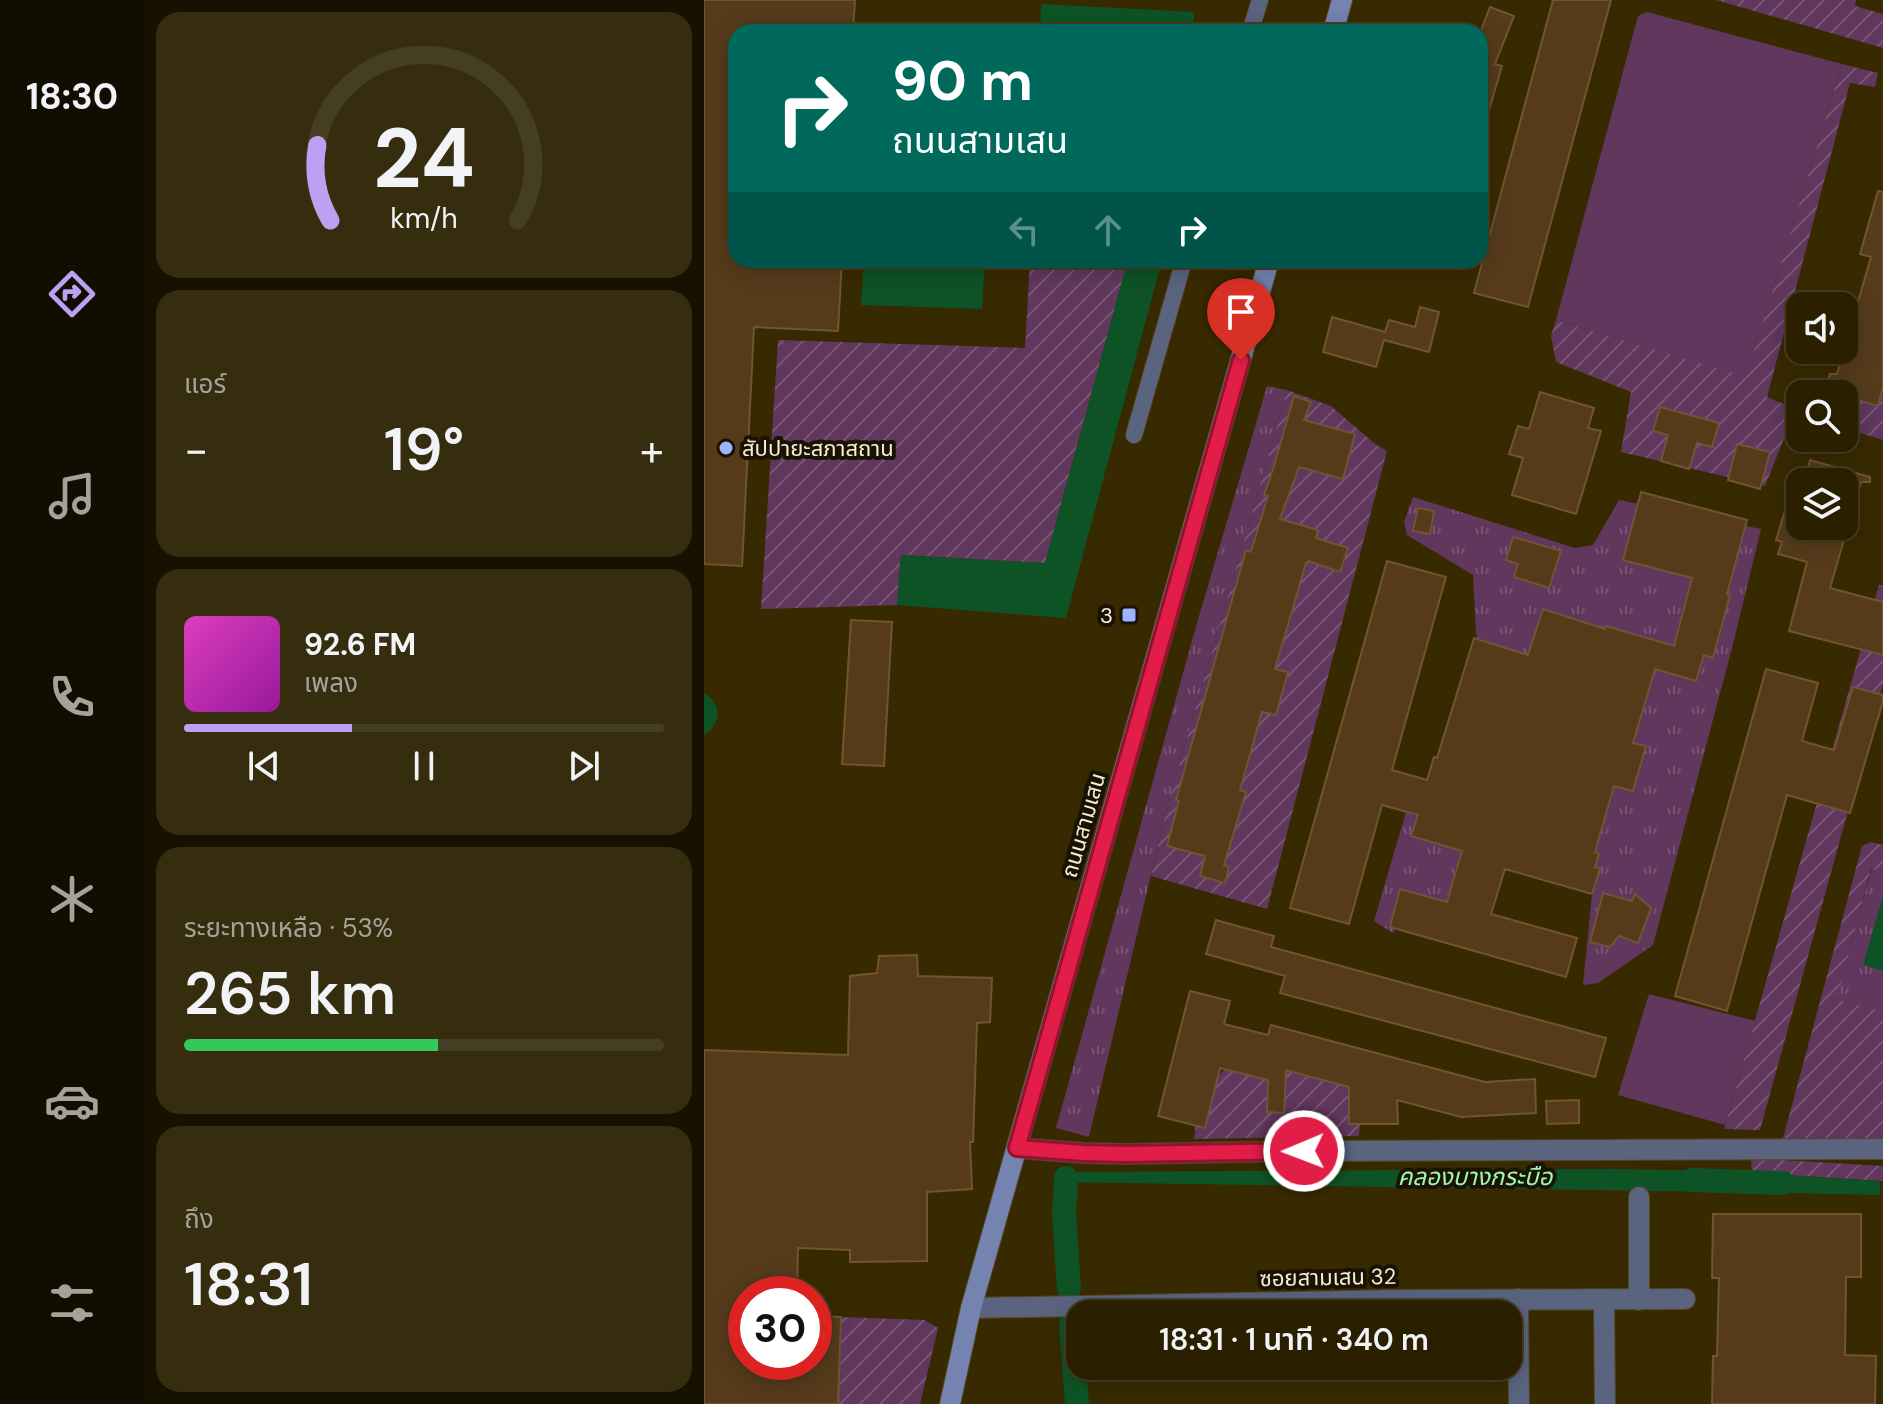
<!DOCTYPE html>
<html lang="th">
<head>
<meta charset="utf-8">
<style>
	body { margin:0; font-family:"DM Sans","Noto Sans Thai",sans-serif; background:#362d0f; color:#f1f3f6; height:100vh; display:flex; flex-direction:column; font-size:30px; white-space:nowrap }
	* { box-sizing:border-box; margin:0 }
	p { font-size:26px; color:#a5a399 }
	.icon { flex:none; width:44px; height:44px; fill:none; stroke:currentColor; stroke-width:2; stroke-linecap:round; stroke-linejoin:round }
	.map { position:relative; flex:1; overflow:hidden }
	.details { display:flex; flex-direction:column; gap:12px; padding:12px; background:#171200; width:560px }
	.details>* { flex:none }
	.top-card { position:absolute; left:24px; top:24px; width:760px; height:244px; border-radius:24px; box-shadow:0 4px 20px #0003,0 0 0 2px #463e22; background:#00695c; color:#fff; overflow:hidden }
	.tools { position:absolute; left:1082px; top:292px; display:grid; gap:16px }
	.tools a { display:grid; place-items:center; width:72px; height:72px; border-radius:16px; background:#2a2000; box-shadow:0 4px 20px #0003,0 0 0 2px #463e22; font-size:40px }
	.speed { position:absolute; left:24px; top:1276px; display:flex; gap:16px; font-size:40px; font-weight:700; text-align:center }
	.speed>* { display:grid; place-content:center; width:104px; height:104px; border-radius:50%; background:#2a2000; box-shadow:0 4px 20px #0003,0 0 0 2px #463e22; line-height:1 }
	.speed .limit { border:12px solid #d22; background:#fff; color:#111 }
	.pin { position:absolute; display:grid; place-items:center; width:68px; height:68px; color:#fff; margin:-82px -34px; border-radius:50% 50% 50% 0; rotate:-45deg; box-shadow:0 0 8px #0007 }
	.pin .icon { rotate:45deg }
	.me { position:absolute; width:88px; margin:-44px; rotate:269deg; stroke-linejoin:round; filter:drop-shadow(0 0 6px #0008) }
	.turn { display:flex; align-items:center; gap:28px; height:168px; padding:0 32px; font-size:36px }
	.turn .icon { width:104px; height:104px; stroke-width:2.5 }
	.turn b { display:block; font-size:56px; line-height:68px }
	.lanes { display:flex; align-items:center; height:76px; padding:0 32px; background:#0003; justify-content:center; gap:40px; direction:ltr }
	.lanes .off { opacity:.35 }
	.big { font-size:60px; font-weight:600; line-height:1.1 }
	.details .tile { flex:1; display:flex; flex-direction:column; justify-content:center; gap:12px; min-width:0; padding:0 28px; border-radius:24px; background:#362d0f }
	.details .dial { align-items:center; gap:0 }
	.dial svg { height:208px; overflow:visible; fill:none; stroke:#463e22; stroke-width:7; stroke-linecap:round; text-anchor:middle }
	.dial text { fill:#f1f3f6; stroke:none }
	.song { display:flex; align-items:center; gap:24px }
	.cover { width:96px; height:96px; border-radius:12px; background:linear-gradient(135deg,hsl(310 70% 55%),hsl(300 70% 35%)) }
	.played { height:8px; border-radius:4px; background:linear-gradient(90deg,#bca0f2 35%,#463e22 35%) }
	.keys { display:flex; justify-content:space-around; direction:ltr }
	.heat { display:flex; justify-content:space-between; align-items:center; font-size:44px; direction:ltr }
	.charge { height:12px; border-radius:6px; background:linear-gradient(90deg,#34c759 53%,#463e22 0) }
	.trip { position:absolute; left:362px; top:1300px; width:456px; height:80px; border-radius:24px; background:#2a2000; box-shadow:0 4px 20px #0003,0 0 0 2px #463e22; font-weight:600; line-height:80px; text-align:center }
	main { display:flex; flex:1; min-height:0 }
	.dock { display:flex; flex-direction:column; width:144px; justify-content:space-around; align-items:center; background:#110d00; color:#a5a399 }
	.dock .icon { width:56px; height:56px }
	.dock .current { color:#bca0f2 }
	.dock b { font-size:36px; color:#f1f3f6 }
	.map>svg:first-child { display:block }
</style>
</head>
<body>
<main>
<nav class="dock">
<b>18:30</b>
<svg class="icon current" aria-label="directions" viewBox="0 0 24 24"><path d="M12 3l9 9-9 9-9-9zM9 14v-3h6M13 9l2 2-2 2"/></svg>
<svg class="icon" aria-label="music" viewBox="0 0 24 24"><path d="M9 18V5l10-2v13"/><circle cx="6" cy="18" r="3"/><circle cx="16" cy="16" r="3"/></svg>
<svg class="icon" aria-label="phone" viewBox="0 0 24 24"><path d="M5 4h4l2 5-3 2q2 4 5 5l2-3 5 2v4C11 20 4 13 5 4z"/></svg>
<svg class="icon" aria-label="climate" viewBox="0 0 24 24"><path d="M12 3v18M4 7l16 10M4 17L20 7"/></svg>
<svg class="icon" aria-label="car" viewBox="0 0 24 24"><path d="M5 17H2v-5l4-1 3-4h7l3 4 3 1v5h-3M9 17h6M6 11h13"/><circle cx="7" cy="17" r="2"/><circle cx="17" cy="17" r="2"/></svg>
<svg class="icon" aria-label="filters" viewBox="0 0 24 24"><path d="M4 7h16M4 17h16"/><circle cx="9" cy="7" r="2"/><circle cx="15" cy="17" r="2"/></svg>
</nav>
<section class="details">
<div class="tile dial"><svg viewBox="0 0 100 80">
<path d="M14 69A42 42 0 1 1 86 69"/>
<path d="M14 69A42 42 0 0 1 9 40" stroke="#bca0f2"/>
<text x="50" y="56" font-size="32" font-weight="700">24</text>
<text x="50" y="72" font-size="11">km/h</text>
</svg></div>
<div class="tile"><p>แอร์</p>
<div class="heat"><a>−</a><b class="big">19°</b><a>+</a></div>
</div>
<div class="tile">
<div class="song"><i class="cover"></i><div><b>92.6 FM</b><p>เพลง</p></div></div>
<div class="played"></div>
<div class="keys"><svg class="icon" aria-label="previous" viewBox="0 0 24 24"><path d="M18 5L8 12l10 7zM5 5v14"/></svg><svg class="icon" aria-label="pause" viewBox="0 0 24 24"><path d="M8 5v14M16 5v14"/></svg><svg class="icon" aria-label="next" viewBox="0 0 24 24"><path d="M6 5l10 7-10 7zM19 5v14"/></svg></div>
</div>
<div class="tile"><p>ระยะทางเหลือ · 53%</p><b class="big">265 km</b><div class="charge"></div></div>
<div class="tile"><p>ถึง</p><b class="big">18:31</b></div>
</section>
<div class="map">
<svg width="1179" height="1404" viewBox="0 0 1179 1404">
	<defs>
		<pattern id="grass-tufts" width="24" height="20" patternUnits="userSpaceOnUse" patternTransform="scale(2)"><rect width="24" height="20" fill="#61375e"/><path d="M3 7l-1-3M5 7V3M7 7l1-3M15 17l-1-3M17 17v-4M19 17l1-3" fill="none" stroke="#785474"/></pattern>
		<pattern id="garden-furrows" width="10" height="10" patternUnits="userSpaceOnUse" patternTransform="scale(2)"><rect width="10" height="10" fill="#61375e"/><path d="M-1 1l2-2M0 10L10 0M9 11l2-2" fill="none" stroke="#785474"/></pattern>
	</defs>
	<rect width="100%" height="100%" fill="#382a00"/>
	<path fill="url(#grass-tufts)" d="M563 386 583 390 463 807 385 1137 352 1128 493 623Z
		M709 497 871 548 889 545 915 500 1057 529 1028 648 949 945 894 983 879 985 888 894 849 788 793 770 772 633 769 575 703 535 700 522Z
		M702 812 772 838 754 912 712 898 689 933 670 921Z
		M1168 868 1179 871V1011L1132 999Z"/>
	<path fill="url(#garden-furrows)" d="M1012 0H1152L1151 6 1179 14V48Z
		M1138 64 1174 73 1171 87 1146 83 1063 397 1092 409 1061 486 917 452 927 392 852 362 847 336 852 320 1042 376Z
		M326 260H424L341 563 197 555 193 605 57 609 74 340 321 348Z
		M1179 271V440L1140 428V394H1123Z
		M583 390 627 406 671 444 683 451 563 909 447 876 463 807Z
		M1175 585H1179V684L1056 1130 1020 1129Z
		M1167 842 1179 845V871L1167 869 1133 999 1179 1011V1140L1078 1142 1158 846Z
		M534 1055 659 1084 655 1136 490 1139 495 1097Z
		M1047 1158 1179 1166V1181L1048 1173Z
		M137 1317 220 1320 234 1328 216 1404H134Z"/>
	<path fill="#61375e" d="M943 12 1138 64 1042 377 852 320 934 16Z
		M945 994 1051 1021 1021 1125 914 1095Z"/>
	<path fill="#0e5325" d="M337 4 490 12 489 32H336Z
		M160 260H281L278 309 157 305Z
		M424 260H458L362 618 193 605 197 555 341 563Z
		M0 693C18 704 18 724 0 735Z
		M1179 896V971L1159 965Z
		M911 1169 1022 1171 1020 1192 355 1182 357 1172Z
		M1048 1173 1176 1181V1195L1046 1192Z"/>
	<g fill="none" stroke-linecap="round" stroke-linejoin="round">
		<path stroke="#0e5325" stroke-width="24" d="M362 1178 360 1215 365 1288
			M988 1180 1079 1183
			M367 1324 373 1404"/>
	</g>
	<path fill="#563b1b" stroke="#705433" stroke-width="2" d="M0 0H151L149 32H32V260H138L134 331 50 327 38 566 0 564Z
		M849 0H907L824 307 770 293Z
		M786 7 810 16 791 64 798 66 781 124 776 123V33Z
		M1174 191 1179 192V387L1174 406 1140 396V394L1121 391 1126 374H1133L1167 257 1156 254Z
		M716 307 735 312 725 352 680 340 672 367 619 352 628 317 681 332 685 320 711 327Z
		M836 392 890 408 884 428 897 431 872 514 808 495 819 458 805 454 814 426 825 429Z
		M590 396 607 402 600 420 651 434 639 479 595 467 576 519 614 530 612 538 644 548 636 572 604 561V563H602L571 669 584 672 572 715 558 712 536 790 542 792 520 865 525 867 521 883 496 876 501 856 463 846 475 801 472 800 542 550 547 552 564 496 560 495 569 469Z
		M956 407 1015 423 1008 447 993 443 985 469 957 461 964 435 949 431Z
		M1033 444 1066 452 1056 489 1024 480Z
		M1106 460 1166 477V482H1157L1145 522H1140V482H1100Z
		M1092 475 1096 476V526H1144L1126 588 1179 602V655L1085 631 1103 562 1074 554 1078 542 1072 540Z
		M937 492 1043 520 1023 594 1026 595 1009 658 1000 655 992 681 951 669 929 743 942 746 929 791 910 786 891 852 895 854 891 867 896 869 888 894 801 869 787 914 873 938 862 977 686 927 696 889 743 902 758 851 707 836 714 815 678 805 645 924 586 908 683 561 742 577 688 770 723 780 730 757 733 758 770 638 824 655 839 609 901 629 902 626 970 646 988 578 919 560Z
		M714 508 730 511 726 534 709 531Z
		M809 537 857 551 845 588 810 577 814 564 802 560Z
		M147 620 188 622 180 766 138 764Z
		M1062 669 1114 683 1098 741 1130 750 1149 687 1179 695V701L1146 813 1083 795 1023 1011 971 996Z
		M899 893 928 901 931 894 947 908 934 943 915 936 906 947 886 942Z
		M512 920 570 936 567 947 902 1038 891 1077 576 993 581 976 502 954Z
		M213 955 214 976 288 978 286 1022 273 1023 269 1142H266L268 1189 223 1192V1261L146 1262V1250L94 1248 93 1294H42V1362H110V1316L137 1317 134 1404H0V1050L144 1055 146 976 173 973 175 956Z
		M486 991 526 1001 520 1024 564 1035 567 1025 781 1082 831 1079 832 1113 757 1117 693 1100 694 1124H645V1087L582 1070 580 1113 563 1112 564 1080 516 1068 501 1128 454 1116Z
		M875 1100V1123L843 1124 842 1101Z
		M1009 1214H1157V1277H1142L1141 1355 1172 1356 1171 1404H1008L1009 1356H1013L1015 1278H1008Z"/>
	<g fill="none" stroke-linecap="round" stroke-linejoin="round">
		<g stroke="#53451e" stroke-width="18">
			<path id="pedestrian" d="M546 32 556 0
				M430 435 480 260"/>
		</g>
		<g stroke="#53451e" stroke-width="22">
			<path id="minor" d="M313 1148 380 1153 421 1154 600 1151 1179 1149
				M935 1197V1300
				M814 1299 815 1404
				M900 1301 901 1404
				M267 1308 695 1300 981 1299"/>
		</g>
		<g stroke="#53451e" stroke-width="22">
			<path id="secondary" d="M629 32 638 0
				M246 1404 267 1308 565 260"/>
		</g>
		<use href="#pedestrian" stroke="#5a647f" stroke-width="16"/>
		<use href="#minor" stroke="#5a647f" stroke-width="20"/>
		<use href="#secondary" stroke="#7483af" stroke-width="20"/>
	</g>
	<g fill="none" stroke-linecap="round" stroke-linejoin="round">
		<g stroke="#92132f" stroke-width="20">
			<path id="route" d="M537 360 313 1148 380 1153 421 1154 600 1151"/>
		</g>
		<use href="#route" stroke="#e11d48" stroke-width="14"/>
	</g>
	<g fill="#9cb4fd" stroke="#1a1304" stroke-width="3">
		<circle cx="22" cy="448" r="8"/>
		<rect x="417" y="607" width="16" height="16" rx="4"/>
	</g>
	<g text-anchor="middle" stroke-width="8" stroke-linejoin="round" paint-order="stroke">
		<g font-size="22" fill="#f6edd7" stroke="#1a1304" text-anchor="start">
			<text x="38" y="456">สัปปายะสภาสถาน</text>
			<text x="409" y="623" text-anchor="end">3</text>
		</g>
		<g font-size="22" fill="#f6edd7" stroke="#1a1304">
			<text transform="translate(379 825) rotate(-74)" y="8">ถนนสามเสน</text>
			<text transform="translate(624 1277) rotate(-1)" y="8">ซอยสามเสน 32</text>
		</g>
		<g font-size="24" font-style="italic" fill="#9df6ae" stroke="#1a1304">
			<text x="771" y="1185">คลองบางกระบือ</text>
		</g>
	</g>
</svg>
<div class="tools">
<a><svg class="icon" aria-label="sound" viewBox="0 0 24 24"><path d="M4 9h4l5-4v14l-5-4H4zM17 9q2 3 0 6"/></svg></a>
<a><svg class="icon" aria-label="search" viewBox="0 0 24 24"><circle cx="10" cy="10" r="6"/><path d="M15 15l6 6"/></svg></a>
<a><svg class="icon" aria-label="layers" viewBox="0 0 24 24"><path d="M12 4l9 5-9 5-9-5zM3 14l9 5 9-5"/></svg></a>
</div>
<div class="speed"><div class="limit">30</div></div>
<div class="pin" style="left:537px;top:360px;background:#d93025"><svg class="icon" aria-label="arrive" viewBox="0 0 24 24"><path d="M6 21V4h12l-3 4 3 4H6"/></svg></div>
<svg class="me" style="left:600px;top:1151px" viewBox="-20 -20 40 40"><circle r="17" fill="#e11d48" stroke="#fff" stroke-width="3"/><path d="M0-11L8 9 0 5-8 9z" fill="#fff"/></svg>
<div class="trip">18:31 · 1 นาที · 340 m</div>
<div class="top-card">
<div class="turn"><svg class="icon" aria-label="right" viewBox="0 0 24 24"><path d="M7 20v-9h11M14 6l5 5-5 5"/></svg><div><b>90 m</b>ถนนสามเสน</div></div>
<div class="lanes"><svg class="icon off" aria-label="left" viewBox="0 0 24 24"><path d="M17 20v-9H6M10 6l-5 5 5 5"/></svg><svg class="icon off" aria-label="ahead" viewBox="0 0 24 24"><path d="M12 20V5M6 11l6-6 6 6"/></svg><svg class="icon" aria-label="right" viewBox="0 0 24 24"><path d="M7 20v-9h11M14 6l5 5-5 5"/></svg></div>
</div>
</div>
</main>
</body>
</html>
